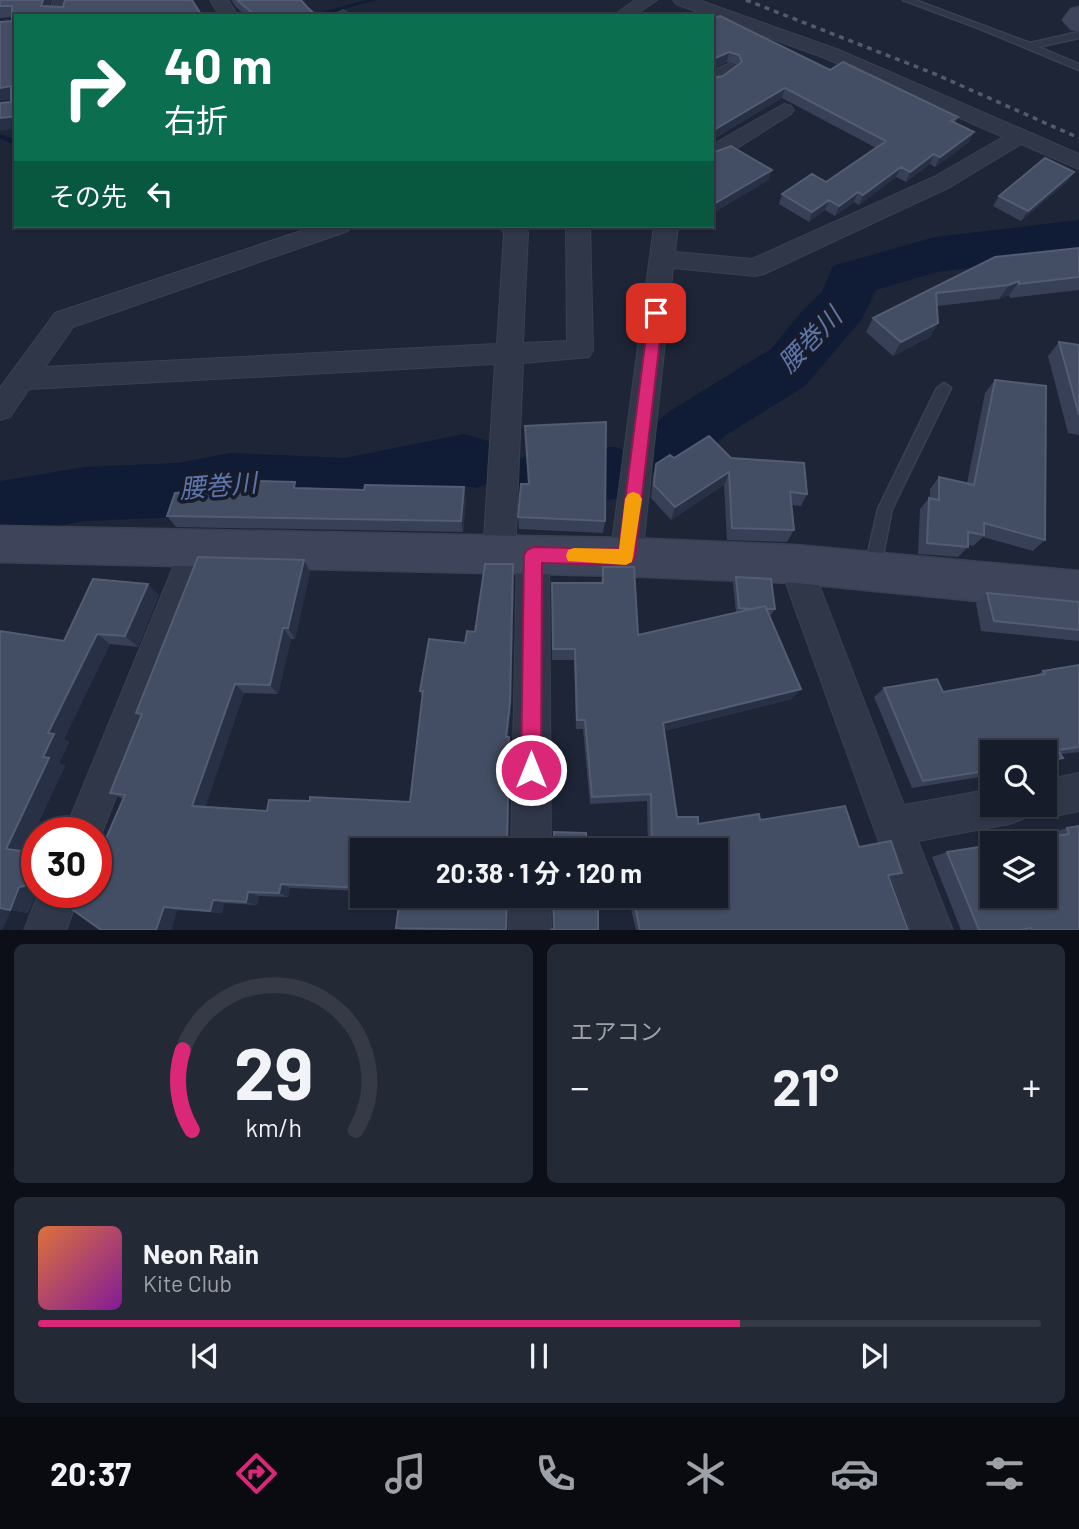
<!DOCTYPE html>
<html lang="ja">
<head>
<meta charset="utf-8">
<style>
	body { margin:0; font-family:Barlow,"Noto Sans JP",sans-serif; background:#232935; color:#f1f3f6; height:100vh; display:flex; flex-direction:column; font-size:26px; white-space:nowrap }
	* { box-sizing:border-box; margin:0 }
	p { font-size:23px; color:#9ea1a8 }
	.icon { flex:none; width:38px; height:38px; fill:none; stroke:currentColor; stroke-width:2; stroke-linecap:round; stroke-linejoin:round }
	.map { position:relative; height:930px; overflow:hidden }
	.details { display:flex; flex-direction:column; gap:14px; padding:14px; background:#0c0f17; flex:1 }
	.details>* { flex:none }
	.top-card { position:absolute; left:14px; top:14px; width:700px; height:214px; border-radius:0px; box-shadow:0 2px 5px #0004,0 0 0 2px #353a46; background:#0b6e4f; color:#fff; overflow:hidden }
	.fabs { position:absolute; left:980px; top:740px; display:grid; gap:14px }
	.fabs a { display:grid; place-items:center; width:77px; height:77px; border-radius:0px; background:#161c29; box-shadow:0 2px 5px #0004,0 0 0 2px #353a46; font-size:35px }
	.speed { position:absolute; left:21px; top:817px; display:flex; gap:14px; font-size:35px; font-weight:700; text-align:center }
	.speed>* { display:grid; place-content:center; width:91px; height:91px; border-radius:50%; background:#161c29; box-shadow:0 2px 5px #0004,0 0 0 2px #353a46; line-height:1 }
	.speed .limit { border:10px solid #d22; background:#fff; color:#111 }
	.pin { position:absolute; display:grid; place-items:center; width:60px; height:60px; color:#fff; margin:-30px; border-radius:14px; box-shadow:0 4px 10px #0006 }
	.me { position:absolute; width:77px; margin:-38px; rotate:0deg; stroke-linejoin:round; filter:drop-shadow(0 0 5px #0008) }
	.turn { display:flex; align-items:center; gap:24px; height:147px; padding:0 35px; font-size:32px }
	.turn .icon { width:91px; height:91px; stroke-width:2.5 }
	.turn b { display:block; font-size:49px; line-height:60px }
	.then { display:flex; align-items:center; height:66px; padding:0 35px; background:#0003; gap:14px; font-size:26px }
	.big { font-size:52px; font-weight:700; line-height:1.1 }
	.details .widget { flex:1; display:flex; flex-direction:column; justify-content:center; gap:10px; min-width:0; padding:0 24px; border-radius:10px; background:#232935 }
	.details .dial { align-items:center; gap:0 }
	.dial svg { height:182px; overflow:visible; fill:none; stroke:#353a46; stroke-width:7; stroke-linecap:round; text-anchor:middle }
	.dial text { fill:#f1f3f6; stroke:none }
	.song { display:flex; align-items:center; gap:21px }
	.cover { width:84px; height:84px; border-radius:10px; background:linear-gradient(135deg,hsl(20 70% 55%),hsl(290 70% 35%)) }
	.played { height:7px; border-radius:4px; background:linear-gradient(90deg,#db2777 70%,#353a46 70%) }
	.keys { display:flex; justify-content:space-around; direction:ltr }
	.heat { display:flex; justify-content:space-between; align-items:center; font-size:38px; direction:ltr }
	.details .tiles { flex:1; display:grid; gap:14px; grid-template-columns:1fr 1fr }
	.widget:last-child { grid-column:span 2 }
	.trip { position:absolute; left:350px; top:838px; width:378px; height:70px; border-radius:0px; background:#161c29; box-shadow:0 2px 5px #0004,0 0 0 2px #353a46; font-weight:700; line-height:70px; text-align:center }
	.tabs { display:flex; height:112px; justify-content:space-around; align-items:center; background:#090b10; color:#9ea1a8 }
	.tabs .icon { width:49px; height:49px }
	.tabs .on { color:#db2777 }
	.tabs b { font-size:32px; color:#f1f3f6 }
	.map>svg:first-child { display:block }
</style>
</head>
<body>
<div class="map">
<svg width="1079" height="931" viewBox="0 0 1079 931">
	<rect width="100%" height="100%" fill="#1d2537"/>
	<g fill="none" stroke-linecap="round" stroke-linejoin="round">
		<path fill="#101b35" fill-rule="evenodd" d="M366 0H376L319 16H307Z
			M0 134 16 140V145L0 139Z"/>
		<path fill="#101b35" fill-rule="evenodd" d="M1079 220V254L937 272 876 290 862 319 805 386 726 435 688 469 666 476 645 469 647 473 637 492 615 499 531 509 508 501 499 482 508 463 531 455 615 447 636 454 635 451 644 433 670 411 771 349 804 309 822 292 833 266 935 237Z
			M464 434 498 444 507 462 498 480 476 488 464 486 345 512 231 507 178 517 85 521 0 537V481L85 467 178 463 231 453 345 458Z"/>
		<g stroke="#3a4051" stroke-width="3">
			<path id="lane" d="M903 0H915L1030 43 1079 32V38L1038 47 1079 64V70L978 28Z
				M944 383 951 388 892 509 880 570 877 575 872 577 867 575 864 570 878 509 937 388Z"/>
		</g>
		<g stroke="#3a4051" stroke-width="2">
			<path id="street" d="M53 0H71L67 16H49Z
				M210 0H228L238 16H220Z
				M635 0H657L634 16H619L617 13Z
				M673 0H699L839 50 1079 154V169L1021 144 950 187 764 274 755 276 673 268 642 557 637 567 626 571 615 567 610 557 654 226H678L675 252 752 259 934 177 1003 137 825 58 676 4Z
				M343 10 353 16 334 15Z
				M728 64 735 66 738 70 719 84 712 86V71Z
				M784 104 791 106 794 110 791 114 720 159 712 161V145Z
				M316 226H352L348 231 73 327 45 367 497 344 504 233 499 226H524L528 232 523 343 567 341 566 226H590L593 350 589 357 523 363 515 554 510 564 499 568 488 564 483 554 495 364 29 389 10 417 0 420V388L55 313Z
				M197 534 208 538 213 548 96 848V833H64L181 548 186 538Z
				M533 541 544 545 549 555 551 850H511L517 555 522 545Z
				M795 549 806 554 811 564 904 805 992 789V805H1028L1023 819 1009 824 918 841 953 931H911L779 564 784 554Z
				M1079 773V811L1045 818 1031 813 1028 805H1045V780Z
				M39 892H80L66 931H24Z
				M510 896H550L551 931H509Z"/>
		</g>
		<g stroke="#3a4051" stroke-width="3">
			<path id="secondary" d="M1079 7V31L1071 29 1063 20 1071 9Z
				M0 526 626 538 795 545 1079 571V611L795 583 626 576 0 562Z"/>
		</g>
		<use href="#lane" fill="#303748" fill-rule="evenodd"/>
		<use href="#street" fill="#303748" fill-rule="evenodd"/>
		<use href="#secondary" fill="#3e455b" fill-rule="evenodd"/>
		<path stroke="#515a70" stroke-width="3.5" stroke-dasharray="5 5" stroke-linecap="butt" d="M746 0 935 74 1079 138"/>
	</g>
	<path fill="#374057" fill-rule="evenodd" d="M0 0H51L49 6 63 7 192 0 16 16V129L11 99 0 100 12 21V17L0 18Z
		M231 0H301L307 7 317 16H246L235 6Z
		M712 19 830 70 958 117 955 123 969 142 935 167 930 164 906 182 896 177 859 205 854 202 835 216 825 210 809 222 779 204 782 194 826 182 876 148 782 98 712 140ZM727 62 737 65 723 76 712 78 713 68Z
		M1074 172 1067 182 1021 221 993 206 999 196Z
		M1079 248V290L1010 298 1009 295 999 299 937 306 938 323 930 337 893 356 866 332 873 318 995 257Z
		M1059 342 1079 345V435L1068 433 1048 356Z
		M995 380 1045 540 1033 551 983 537 973 546 968 545V547L958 557 918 554 920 509 929 498H930V489L939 477 967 483 985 393Z
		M525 426 605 521 603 533 519 529 518 517 529 484Z
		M674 458H731L807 494 801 506 791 505 794 530 787 542 727 540 724 485 671 520 651 498 653 476 656 464Z
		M297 488 466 499 463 532 176 527 167 516Z
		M603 567 638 635 736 613 733 583 736 577 775 609 771 615H769L792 699 664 731 677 817 698 824 760 820 859 847 902 873 889 877 908 930H636L628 896H716V850H648L647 801 590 804 583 729H576L574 660H552V595L601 583Z
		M310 572 295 639H291L278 694 244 693 205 807 267 811 310 801 410 802 422 697 420 691 475 632 514 576 511 711 508 737 510 745 507 795 509 802 508 846 510 848 587 850H362V891L290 888 288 897 259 896 257 905 224 903 222 913 177 910 171 930H101L97 859 123 799 110 793 141 717 136 713Z
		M987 593 1079 602V641L981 631 976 603Z
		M159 595 138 647 110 644 64 739 69 742 59 763 65 766 25 851 37 853V891L28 913 11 910 2 930 64 641Z
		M1079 665V752L1061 754 1063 758 1045 766V752H992V775L912 788 874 697 884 688 943 692 1035 676 1043 671Z
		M1079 826V930H961L932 857 947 852 1048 837 1047 834 1067 828Z
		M400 896H508L507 930H402L396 928Z"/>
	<path fill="#273045" d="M43 0H51L47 16 41 6Z
		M729 52 727 62 712 68 713 59Z
		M11 86 16 98 0 100V88Z
		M785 88 782 98 712 140V131Z
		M16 116V129L0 131V118Z
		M974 132 969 142 935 167 940 157Z
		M934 154 930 164 906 182 910 172Z
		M901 167 896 177 859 205 863 195Z
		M772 170 769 180 712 214V205Z
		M1074 172 1067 182 1021 221 1028 211Z
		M858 192 854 202 835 216 839 206Z
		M829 200 825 210 809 222 812 212Z
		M1019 281 1009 295 999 299 1009 285Z
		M938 323 930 337 893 356 901 342Z
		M729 472 724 485 671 520 675 507Z
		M464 487 466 499 463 532 461 521Z
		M304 560 310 572 295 639 288 628Z
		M513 564 514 576 511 711 507 745 506 737Z
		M148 584 159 595 138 647 125 636Z
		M283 628 291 639 278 694 270 685Z
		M97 634 110 644 64 739 69 742 59 763 65 766 24 853 6 849 43 757 48 733Z
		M235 684 244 693 203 812 192 806Z
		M801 689 792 699 659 732 663 723Z
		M509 737 510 745 507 802 506 795Z
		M508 796 509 802 508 850 507 845Z
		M28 877 37 879V891L28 913 10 910 19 887Z
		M281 884 290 888 288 897 279 893Z
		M248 892 259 896 257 905 246 902Z
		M507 896H508L507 930H506Z
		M213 900 224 903 222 913 210 911Z
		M164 907 177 910 171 930H156Z
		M0 908 11 910 2 930H0Z"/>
	<path fill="#434d63" stroke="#535c72" stroke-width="2" fill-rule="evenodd" d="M0 0H43L41 6 63 7 65 0H192L202 16H16V116L0 118V103L11 102V86L0 88V22L12 21V6H0Z
		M237 0H301L307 7 317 16H256Z
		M720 16 830 70 843 62 958 117 951 121 974 132 940 157 934 154 910 172 901 167 863 195 858 192 839 206 829 200 812 212 782 194 812 174 826 182 886 141 785 88 712 131V19ZM729 52 739 55 742 62 723 76 712 78 713 59Z
		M731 146 772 170 712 205V149V153Z
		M1045 158 1074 172 1028 211 999 196Z
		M1079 248V277L1019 284V281L1009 285 936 293 938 323 901 342 873 318 995 257Z
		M1059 342 1079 345V415Z
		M995 380 1046 386 1045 540 984 523V535L968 532V547L927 543 929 498 939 500V477L974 485Z
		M606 422 605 521 518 517 521 484H529L525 426Z
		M709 436 731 458 804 463 807 494 790 492 794 530 732 528 729 472 675 507 654 485 656 464 670 455 674 458Z
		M257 481 295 482 294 488 364 490 365 485 464 487 461 521 167 516 175 493 218 490 220 485 255 486Z
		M198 557 304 560 288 628H283L270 685 235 684 192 806 267 811 269 800 310 801V797L410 802 423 691H420L429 639 465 643 467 631 475 632 485 564H513L510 702 506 737H509L506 795 508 796 507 845 510 848H551L554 845V832L586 833 587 850H362V888L281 884 279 893 248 892 246 902 213 900 210 911 164 907 156 930H101L62 902 64 892H96V859H97L125 795 110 793 142 714 136 713Z
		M603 567H634L638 635 765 606 801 689 663 723 677 817H698V824L759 814 760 820 845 806 859 847 891 841 902 873 888 875 908 930H640L633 896H716V850H652L651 794 592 797 585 720H577L575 649H553L552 583H603Z
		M736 577 771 579 775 609H767L765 606 753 609 739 608Z
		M93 579 148 584 125 636 97 634 48 733 54 734 43 757 49 758 6 849 37 853V857L35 862H37V883L28 877 24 886 19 887 10 910 0 908V631L64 641Z
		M987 593 1079 602V630L994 621Z
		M1079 665V747L1058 750 1063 758 1045 761V752H992V770L923 781 884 688 937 679 943 692 1045 674 1043 671Z
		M1079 826V930H1032L1031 928 1021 930H979L947 852 992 845V896H1045V844H1004L1069 834 1067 828Z
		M400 896H507L506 930 396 928Z
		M553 896H598V930H550L554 929Z"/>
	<path fill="#db2777" stroke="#8e194d" stroke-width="2" d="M656 308 663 313 635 557 632 562 626 565 542 563 541 770 538 777 531 780 524 777 521 770 524 555 527 550 533 547 619 549 649 313Z"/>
	<path fill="#f59e0b" d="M633 492 639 494 642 499 632 562 626 565 568 561 566 556 568 550 574 548 619 549 625 499 628 494Z"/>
	<g text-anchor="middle" stroke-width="7" stroke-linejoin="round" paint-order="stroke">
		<g font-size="26" font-style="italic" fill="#5e75a9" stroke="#161c2c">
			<text transform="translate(810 340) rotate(-46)" y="9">腰巻川</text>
			<text transform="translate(218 486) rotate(-5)" y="9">腰巻川</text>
		</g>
	</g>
</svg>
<div class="fabs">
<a><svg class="icon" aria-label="search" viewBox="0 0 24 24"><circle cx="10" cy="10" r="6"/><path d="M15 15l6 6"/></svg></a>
<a><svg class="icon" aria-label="layers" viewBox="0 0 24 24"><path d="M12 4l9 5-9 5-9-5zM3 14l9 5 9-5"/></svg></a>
</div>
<div class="speed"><div class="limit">30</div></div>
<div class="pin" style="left:656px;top:313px;background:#d93025"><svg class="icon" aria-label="arrive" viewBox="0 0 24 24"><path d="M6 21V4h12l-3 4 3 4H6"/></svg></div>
<svg class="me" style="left:531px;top:770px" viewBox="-20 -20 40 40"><circle r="17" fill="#db2777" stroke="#fff" stroke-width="3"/><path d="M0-11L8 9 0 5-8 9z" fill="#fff"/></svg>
<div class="trip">20:38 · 1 分 · 120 m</div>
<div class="top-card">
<div class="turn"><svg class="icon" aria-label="right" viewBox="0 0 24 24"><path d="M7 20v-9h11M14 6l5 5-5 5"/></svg><div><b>40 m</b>右折</div></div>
<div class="then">その先<svg class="icon" aria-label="left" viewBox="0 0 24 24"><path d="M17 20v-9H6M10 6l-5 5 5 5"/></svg></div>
</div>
</div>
<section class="details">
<div class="tiles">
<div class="widget dial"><svg viewBox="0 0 100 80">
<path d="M14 69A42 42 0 1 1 86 69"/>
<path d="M14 69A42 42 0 0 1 10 34" stroke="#db2777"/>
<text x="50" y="56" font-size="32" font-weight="700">29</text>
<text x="50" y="72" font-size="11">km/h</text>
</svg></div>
<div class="widget"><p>エアコン</p>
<div class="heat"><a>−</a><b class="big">21°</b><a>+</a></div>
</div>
<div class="widget">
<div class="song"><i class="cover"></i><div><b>Neon Rain</b><p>Kite Club</p></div></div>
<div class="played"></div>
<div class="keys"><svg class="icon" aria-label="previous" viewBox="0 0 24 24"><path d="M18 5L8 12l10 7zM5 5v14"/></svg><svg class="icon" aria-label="pause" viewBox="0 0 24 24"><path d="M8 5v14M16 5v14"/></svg><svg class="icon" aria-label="next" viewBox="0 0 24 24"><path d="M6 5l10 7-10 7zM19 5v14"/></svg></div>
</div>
</div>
</section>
<nav class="tabs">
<b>20:37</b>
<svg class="icon on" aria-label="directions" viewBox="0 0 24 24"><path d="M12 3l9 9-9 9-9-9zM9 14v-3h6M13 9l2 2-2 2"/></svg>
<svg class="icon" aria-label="music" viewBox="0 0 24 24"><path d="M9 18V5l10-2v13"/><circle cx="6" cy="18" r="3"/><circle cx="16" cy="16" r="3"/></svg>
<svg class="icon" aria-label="phone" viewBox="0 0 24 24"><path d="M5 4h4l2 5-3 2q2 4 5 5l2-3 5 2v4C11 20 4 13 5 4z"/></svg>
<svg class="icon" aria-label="climate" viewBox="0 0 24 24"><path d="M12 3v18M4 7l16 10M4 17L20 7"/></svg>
<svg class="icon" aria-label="car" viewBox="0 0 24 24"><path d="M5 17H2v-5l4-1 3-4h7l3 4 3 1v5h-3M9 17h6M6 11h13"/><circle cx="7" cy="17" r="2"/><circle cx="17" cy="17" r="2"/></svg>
<svg class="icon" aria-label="filters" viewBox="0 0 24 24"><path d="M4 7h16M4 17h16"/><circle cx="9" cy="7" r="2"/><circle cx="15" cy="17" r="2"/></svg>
</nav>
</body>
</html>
